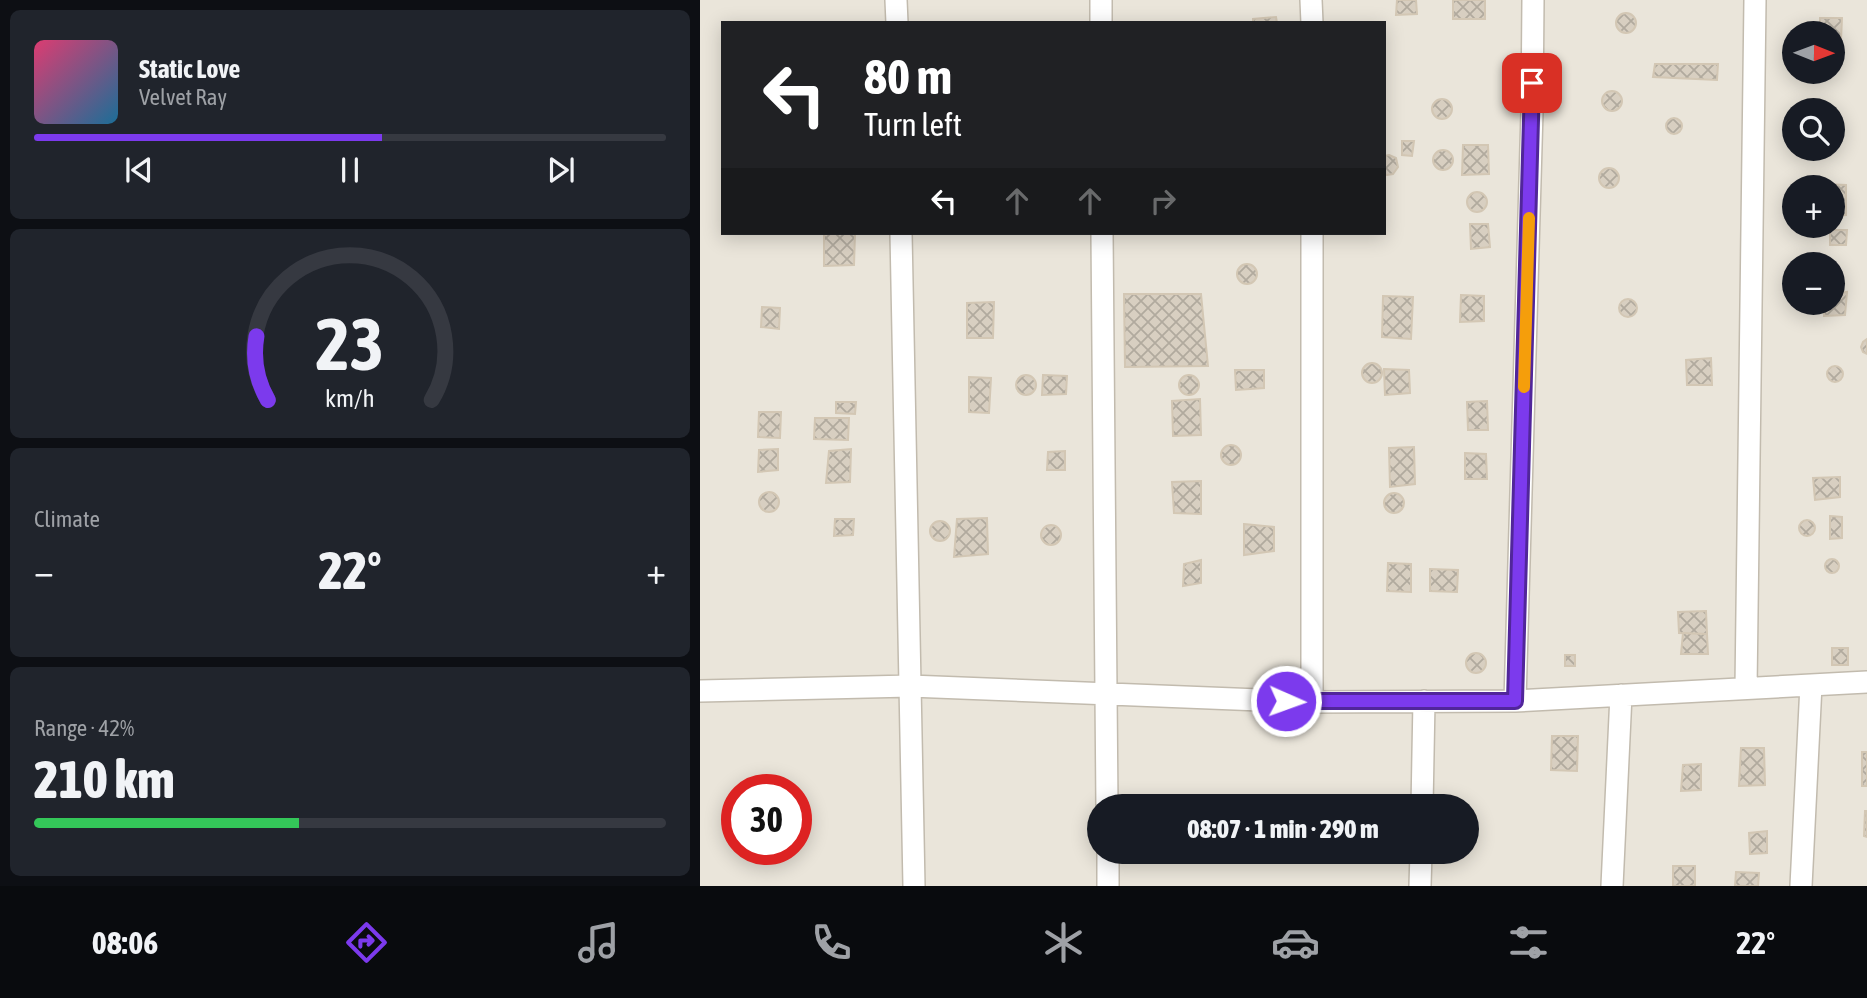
<!DOCTYPE html>
<html lang="en">
<head>
<meta charset="utf-8">
<style>
	body { margin:0; font-family:"Asap Condensed",sans-serif; background:#20242c; color:#f1f3f6; height:100vh; display:flex; flex-direction:column; font-size:26px; white-space:nowrap }
	* { box-sizing:border-box; margin:0 }
	p { font-size:23px; color:#9ea1a6 }
	.icon { flex:none; width:38px; height:38px; fill:none; stroke:currentColor; stroke-width:2; stroke-linecap:round; stroke-linejoin:round }
	.map { position:relative; flex:1; overflow:hidden }
	.side { display:flex; flex-direction:column; gap:10px; padding:10px; background:#0d0f14; width:700px }
	.side>* { flex:none }
	.guide { position:absolute; left:21px; top:21px; width:665px; height:214px; border-radius:0px; box-shadow:0 4px 18px #0003; background:#202124; color:#fff; overflow:hidden }
	.needle { width:46px; rotate:91deg }
	.tools { position:absolute; left:1082px; top:21px; display:grid; gap:14px }
	.tools a { display:grid; place-items:center; width:63px; height:63px; border-radius:50%; background:#171b24; box-shadow:0 4px 18px #0003; font-size:35px }
	.speed { position:absolute; left:21px; top:774px; display:flex; gap:14px; font-size:35px; font-weight:700; text-align:center }
	.speed>* { display:grid; place-content:center; width:91px; height:91px; border-radius:50%; background:#171b24; box-shadow:0 4px 18px #0003; line-height:1 }
	.speed .limit { border:10px solid #d22; background:#fff; color:#111 }
	.pin { position:absolute; display:grid; place-items:center; width:60px; height:60px; color:#fff; margin:-30px; border-radius:14px; box-shadow:0 4px 10px #0006 }
	.me { position:absolute; width:77px; margin:-38px; rotate:92deg; stroke-linejoin:round; filter:drop-shadow(0 0 5px #0008) }
	.turn { display:flex; align-items:center; gap:24px; height:147px; padding:0 28px; font-size:32px }
	.turn .icon { width:91px; height:91px; stroke-width:2.5 }
	.turn b { display:block; font-size:49px; line-height:60px }
	.lanes { display:flex; align-items:center; height:66px; padding:0 28px; background:#0003; justify-content:center; gap:35px; direction:ltr }
	.lanes .off { opacity:.35 }
	.big { font-size:52px; font-weight:800; line-height:1.1 }
	.side .tile { flex:1; display:flex; flex-direction:column; justify-content:center; gap:10px; min-width:0; padding:0 24px; border-radius:10px; background:#20242c }
	.side .dial { align-items:center; gap:0 }
	.dial svg { height:182px; overflow:visible; fill:none; stroke:#363941; stroke-width:7; stroke-linecap:round; text-anchor:middle }
	.dial text { fill:#f1f3f6; stroke:none }
	.song { display:flex; align-items:center; gap:21px }
	.cover { width:84px; height:84px; border-radius:10px; background:linear-gradient(135deg,hsl(340 70% 55%),hsl(200 70% 35%)) }
	.played { height:7px; border-radius:4px; background:linear-gradient(90deg,#7c3aed 55%,#363941 55%) }
	.keys { display:flex; justify-content:space-around; direction:ltr }
	.heat { display:flex; justify-content:space-between; align-items:center; font-size:38px; direction:ltr }
	.charge { height:10px; border-radius:5px; background:linear-gradient(90deg,#34c759 42%,#363941 0) }
	.trip { position:absolute; left:387px; top:794px; width:392px; height:70px; border-radius:35px; background:#171b24; box-shadow:0 4px 18px #0003; font-weight:800; line-height:70px; text-align:center }
	.tab-bar { display:flex; height:112px; justify-content:space-around; align-items:center; background:#090b0e; color:#9ea1a6 }
	.tab-bar .icon { width:49px; height:49px }
	.tab-bar .current { color:#7c3aed }
	.tab-bar b { font-size:32px; color:#f1f3f6 }
	main { display:flex; flex:1; min-height:0 }
	.map>svg:first-child { display:block }
</style>
</head>
<body>
<main>
<section class="side">
<div class="tile">
<div class="song"><i class="cover"></i><div><b>Static Love</b><p>Velvet Ray</p></div></div>
<div class="played"></div>
<div class="keys"><svg class="icon" aria-label="previous" viewBox="0 0 24 24"><path d="M18 5L8 12l10 7zM5 5v14"/></svg><svg class="icon" aria-label="pause" viewBox="0 0 24 24"><path d="M8 5v14M16 5v14"/></svg><svg class="icon" aria-label="next" viewBox="0 0 24 24"><path d="M6 5l10 7-10 7zM19 5v14"/></svg></div>
</div>
<div class="tile dial"><svg viewBox="0 0 100 80">
<path d="M14 69A42 42 0 1 1 86 69"/>
<path d="M14 69A42 42 0 0 1 9 41" stroke="#7c3aed"/>
<text x="50" y="56" font-size="32" font-weight="700">23</text>
<text x="50" y="72" font-size="11">km/h</text>
</svg></div>
<div class="tile"><p>Climate</p>
<div class="heat"><a>−</a><b class="big">22°</b><a>+</a></div>
</div>
<div class="tile"><p>Range · 42%</p><b class="big">210 km</b><div class="charge"></div></div>
</section>
<div class="map">
<svg width="1167" height="886" viewBox="0 0 1167 886">
	<defs>
		<pattern id="building-cross-hatch" width="8" height="8" patternUnits="userSpaceOnUse" patternTransform="scale(1.75)"><rect width="8" height="8" fill="#d8cfc1"/><path d="M0 0l8 8M0 8l8-8" fill="none" stroke="#b1aa9e"/></pattern>
	</defs>
	<rect width="100%" height="100%" fill="#f6f3ec"/>
	<path fill="#eae5da" fill-rule="evenodd" d="M0 0H1167V886H0ZM23 23H684V233H23ZM1094 33H1132V72H1094ZM1094 110H1132V149H1094ZM1094 187H1132V226H1094ZM1094 264H1132V303H1094ZM37 789H96V849H37ZM399 807H766V852H399Z"/>
	<path fill="url(#building-cross-hatch)" stroke="#d3c7b4" stroke-width="2" d="M697 0H716L717 14 696 15Z
		M753 0H785V19H753Z
		M916 23a10 10 0 1 1 20 0a10 10 0 1 1-20 0Z
		M576 17 577 23H553V19Z
		M1120 18H1142L1141 40 1132 39V33H1120Z
		M955 64H1018L1017 80 953 77Z
		M902 101a10 10 0 1 1 20 0a10 10 0 1 1-20 0Z
		M732 109a10 10 0 1 1 20 0a10 10 0 1 1-20 0Z
		M966 126a8 8 0 1 1 16 0a8 8 0 1 1-16 0Z
		M702 141H714L712 156 702 155Z
		M763 145H788L789 174 762 175Z
		M733 160a10 10 0 1 1 20 0a10 10 0 1 1-20 0Z
		M689 155 696 158 698 167 693 174 687 175 684 174V156Z
		M899 178a10 10 0 1 1 20 0a10 10 0 1 1-20 0Z
		M1123 184 1146 185V215L1132 216V187H1123Z
		M767 202a10 10 0 1 1 20 0a10 10 0 1 1-20 0Z
		M770 224H788L790 247 771 249Z
		M1130 230H1147L1146 245H1130Z
		M124 234H155L154 265 124 266Z
		M537 274a10 10 0 1 1 20 0a10 10 0 1 1-20 0Z
		M1147 292 1145 315 1124 316 1125 303H1132V294Z
		M424 294H501L508 366 425 367Z
		M761 295 784 296V321L760 322Z
		M683 296 713 297 711 339 682 337Z
		M919 308a9 9 0 1 1 18 0a9 9 0 1 1-18 0Z
		M294 302 293 338H267V303Z
		M62 307 80 308 79 329 61 327Z
		M1167 339V354L1163 352 1161 347 1163 342Z
		M1011 358 1012 385H987L986 360Z
		M662 373a10 10 0 1 1 20 0a10 10 0 1 1-20 0Z
		M1127 374a8 8 0 1 1 16 0a8 8 0 1 1-16 0Z
		M684 369 709 370 710 393 685 395Z
		M535 370H564V388L536 390Z
		M343 375 367 376 366 394 342 395Z
		M479 385a10 10 0 1 1 20 0a10 10 0 1 1-20 0Z
		M316 385a10 10 0 1 1 20 0a10 10 0 1 1-20 0Z
		M269 377 291 378 289 413 269 412Z
		M500 399 501 435 473 436 472 401Z
		M787 401 788 430H768L767 402Z
		M136 402H156L155 414 136 413Z
		M59 412H81L80 438 58 437Z
		M115 418H149L148 440 114 439Z
		M521 455a10 10 0 1 1 20 0a10 10 0 1 1-20 0Z
		M714 447 715 484 690 487 689 448Z
		M78 449V470L58 472 59 450Z
		M151 449 150 482 126 483 129 451Z
		M365 451V470H347L348 452Z
		M765 453 786 454 787 479H765Z
		M1140 477V497L1115 500 1113 478Z
		M501 481V514L474 513 472 482Z
		M59 502a10 10 0 1 1 20 0a10 10 0 1 1-20 0Z
		M684 503a10 10 0 1 1 20 0a10 10 0 1 1-20 0Z
		M1130 516 1142 517V538L1130 539Z
		M287 518 288 554 254 557 257 519Z
		M135 519H154L153 535 134 536Z
		M1099 528a8 8 0 1 1 16 0a8 8 0 1 1-16 0Z
		M230 531a10 10 0 1 1 20 0a10 10 0 1 1-20 0Z
		M544 524 574 527V551L544 555Z
		M341 535a10 10 0 1 1 20 0a10 10 0 1 1-20 0Z
		M1125 566a7 7 0 1 1 14 0a7 7 0 1 1-14 0Z
		M501 560V583L483 586 484 564Z
		M688 563 711 564V592L687 591Z
		M730 569 758 570 757 592 730 591Z
		M1006 611 1007 634 979 633 978 612Z
		M983 633 1007 634 1008 654H981Z
		M1132 648H1148V665H1132Z
		M766 663a10 10 0 1 1 20 0a10 10 0 1 1-20 0Z
		M865 655H875V666H865Z
		M852 736H878L877 771 851 770Z
		M1041 748H1064L1065 785 1039 786Z
		M1162 752H1167V786H1162Z
		M1001 764V790L981 791 983 765Z
		M1165 811H1167V837L1164 836Z
		M1067 831V853L1050 854 1049 833Z
		M973 866H995V886H973Z
		M1036 872 1059 873 1058 886H1035Z"/>
	<g fill="none" stroke-linecap="round" stroke-linejoin="round">
		<g stroke="#c2bbae" stroke-width="24">
			<path id="minor" d="M196 0 197 23
				M401 0V23
				M611 0 612 23
				M201 233 214 886
				M402 233 407 807
				M612 233V702
				M1046 688 1055 0
				M0 691 210 686 612 702 815 701 1167 682
				M815 701 832 111 833 0
				M722 807 724 701
				M408 852V886
				M720 886 721 852
				M912 886 921 695
				M1101 886 1111 685"/>
		</g>
		<use href="#minor" stroke="#fff" stroke-width="21"/>
	</g>
	<g fill="none" stroke-linecap="round" stroke-linejoin="round">
		<g stroke="#51269a" stroke-width="18">
			<path id="route" d="M586 701H815L832 83"/>
		</g>
		<use href="#route" stroke="#7c3aed" stroke-width="12"/>
		<path stroke="#f59e0b" stroke-width="12" d="M824 387 829 218"/>
	</g>
</svg>
<div class="tools">
<a><svg class="needle" viewBox="-14 -14 28 28"><path d="M0-13l5 13h-10z" fill="#e53935"/><path d="M0 13l5-13h-10z" fill="#9ea1a6"/></svg></a>
<a><svg class="icon" aria-label="search" viewBox="0 0 24 24"><circle cx="10" cy="10" r="6"/><path d="M15 15l6 6"/></svg></a>
<a>+</a>
<a>−</a>
</div>
<div class="speed"><div class="limit">30</div></div>
<div class="pin" style="left:832px;top:83px;background:#d93025"><svg class="icon" aria-label="arrive" viewBox="0 0 24 24"><path d="M6 21V4h12l-3 4 3 4H6"/></svg></div>
<svg class="me" style="left:586px;top:701px" viewBox="-20 -20 40 40"><circle r="17" fill="#7c3aed" stroke="#fff" stroke-width="3"/><path d="M0-11L8 9 0 5-8 9z" fill="#fff"/></svg>
<div class="trip">08:07 · 1 min · 290 m</div>
<div class="guide">
<div class="turn"><svg class="icon" aria-label="left" viewBox="0 0 24 24"><path d="M17 20v-9H6M10 6l-5 5 5 5"/></svg><div><b>80 m</b>Turn left</div></div>
<div class="lanes"><svg class="icon" aria-label="left" viewBox="0 0 24 24"><path d="M17 20v-9H6M10 6l-5 5 5 5"/></svg><svg class="icon off" aria-label="ahead" viewBox="0 0 24 24"><path d="M12 20V5M6 11l6-6 6 6"/></svg><svg class="icon off" aria-label="ahead" viewBox="0 0 24 24"><path d="M12 20V5M6 11l6-6 6 6"/></svg><svg class="icon off" aria-label="right" viewBox="0 0 24 24"><path d="M7 20v-9h11M14 6l5 5-5 5"/></svg></div>
</div>
</div>
</main>
<nav class="tab-bar">
<b>08:06</b>
<svg class="icon current" aria-label="directions" viewBox="0 0 24 24"><path d="M12 3l9 9-9 9-9-9zM9 14v-3h6M13 9l2 2-2 2"/></svg>
<svg class="icon" aria-label="music" viewBox="0 0 24 24"><path d="M9 18V5l10-2v13"/><circle cx="6" cy="18" r="3"/><circle cx="16" cy="16" r="3"/></svg>
<svg class="icon" aria-label="phone" viewBox="0 0 24 24"><path d="M5 4h4l2 5-3 2q2 4 5 5l2-3 5 2v4C11 20 4 13 5 4z"/></svg>
<svg class="icon" aria-label="climate" viewBox="0 0 24 24"><path d="M12 3v18M4 7l16 10M4 17L20 7"/></svg>
<svg class="icon" aria-label="car" viewBox="0 0 24 24"><path d="M5 17H2v-5l4-1 3-4h7l3 4 3 1v5h-3M9 17h6M6 11h13"/><circle cx="7" cy="17" r="2"/><circle cx="17" cy="17" r="2"/></svg>
<svg class="icon" aria-label="filters" viewBox="0 0 24 24"><path d="M4 7h16M4 17h16"/><circle cx="9" cy="7" r="2"/><circle cx="15" cy="17" r="2"/></svg>
<b>22°</b>
</nav>
</body>
</html>
